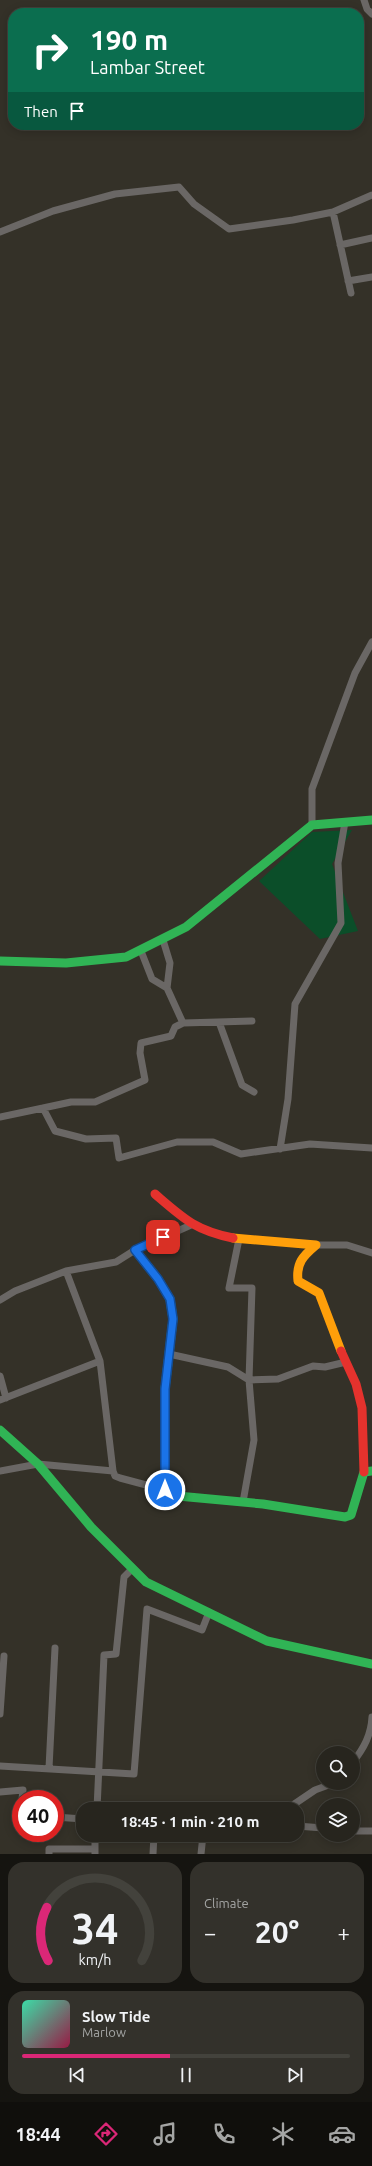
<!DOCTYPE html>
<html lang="en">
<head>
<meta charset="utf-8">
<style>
	body { margin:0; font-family:Ubuntu,sans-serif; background:#33312b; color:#f1f3f6; height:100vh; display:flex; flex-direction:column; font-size:15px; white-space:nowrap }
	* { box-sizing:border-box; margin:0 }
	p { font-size:13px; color:#a4a5a4 }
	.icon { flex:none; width:22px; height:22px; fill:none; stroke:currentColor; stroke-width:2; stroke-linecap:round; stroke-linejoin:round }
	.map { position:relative; height:1854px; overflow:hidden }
	.side { display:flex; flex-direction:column; gap:8px; padding:8px; background:#151410; flex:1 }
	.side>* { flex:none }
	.top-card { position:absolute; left:8px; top:8px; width:356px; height:122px; border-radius:16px; box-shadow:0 2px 10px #0003,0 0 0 1px #43423c; background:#0b6e4f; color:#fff; overflow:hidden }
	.controls { position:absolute; left:316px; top:1746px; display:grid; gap:8px }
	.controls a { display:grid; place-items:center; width:44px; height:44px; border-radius:50%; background:#27251e; box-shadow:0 2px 10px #0003,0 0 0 1px #43423c; font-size:20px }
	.speed { position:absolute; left:12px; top:1790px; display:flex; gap:8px; font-size:20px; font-weight:700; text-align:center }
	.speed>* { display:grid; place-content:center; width:52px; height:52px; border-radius:50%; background:#27251e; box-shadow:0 2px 10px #0003,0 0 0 1px #43423c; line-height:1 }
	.speed .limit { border:6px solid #d22; background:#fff; color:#111 }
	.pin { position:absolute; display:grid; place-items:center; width:34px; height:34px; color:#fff; margin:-17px; border-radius:8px; box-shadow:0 2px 6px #0006 }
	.me { position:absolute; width:44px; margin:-22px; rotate:0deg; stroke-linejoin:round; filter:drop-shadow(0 0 3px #0008) }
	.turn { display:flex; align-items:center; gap:14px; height:84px; padding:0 16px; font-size:18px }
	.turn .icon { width:52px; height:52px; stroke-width:2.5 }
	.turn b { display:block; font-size:28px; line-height:34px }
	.then { display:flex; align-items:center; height:38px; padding:0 16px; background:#0003; gap:8px; font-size:15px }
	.big { font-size:30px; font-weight:700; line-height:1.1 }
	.side .tile { flex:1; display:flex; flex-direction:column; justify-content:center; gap:6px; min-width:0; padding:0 14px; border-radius:16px; background:#33312b }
	.side .dial { align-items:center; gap:0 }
	.dial svg { height:104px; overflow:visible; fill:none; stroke:#43423c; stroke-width:7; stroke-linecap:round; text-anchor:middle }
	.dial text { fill:#f1f3f6; stroke:none }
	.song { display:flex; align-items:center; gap:12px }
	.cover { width:48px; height:48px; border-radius:6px; background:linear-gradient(135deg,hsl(160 70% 55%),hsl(340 70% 35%)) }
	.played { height:4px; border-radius:2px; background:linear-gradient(90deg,#db2777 45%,#43423c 45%) }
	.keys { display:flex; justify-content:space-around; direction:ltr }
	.heat { display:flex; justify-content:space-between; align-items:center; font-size:22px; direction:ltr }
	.side .tiles { flex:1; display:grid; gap:8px; grid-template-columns:1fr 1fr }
	.tile:last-child { grid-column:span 2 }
	.trip { position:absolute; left:76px; top:1802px; width:228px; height:40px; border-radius:16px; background:#27251e; box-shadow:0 2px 10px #0003,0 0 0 1px #43423c; font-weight:700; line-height:40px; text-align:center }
	.dock { display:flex; height:64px; justify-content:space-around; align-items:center; background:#100f0c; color:#a4a5a4 }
	.dock .icon { width:28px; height:28px }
	.dock .current { color:#db2777 }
	.dock b { font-size:18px; color:#f1f3f6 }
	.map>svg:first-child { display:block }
</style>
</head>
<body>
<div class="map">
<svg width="372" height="1854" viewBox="0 0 372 1854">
	<rect width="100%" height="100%" fill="#343128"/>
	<path fill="#0b4e29" d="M352 830 332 864 358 931 320 939 259 881 312 832Z"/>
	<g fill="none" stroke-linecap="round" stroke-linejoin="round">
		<path stroke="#6a6765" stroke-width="7" d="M364 0 367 9 372 14
			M333 212 351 293
			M0 232 53 211 115 194 179 187 194 204 229 229 293 220 333 212 372 195
			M340 245 372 238
			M348 281 372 277
			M312 825V789L355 673 372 642
			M163 940 170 963 167 988
			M141 951 152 979 167 988 183 1023 252 1021
			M219 1022 242 1085 254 1092
			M43 1108 71 1102H95L145 1080 140 1053 141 1043 171 1036 175 1027 183 1023
			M0 1117 43 1108 55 1131 86 1139 116 1138 119 1158 177 1142H213L241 1154 310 1144 372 1148
			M280 1149 288 1099 295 1004 341 923 338 863 345 822
			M239 1239 229 1288H252L249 1380 254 1440 243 1502
			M316 1245H347L372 1253
			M66 1271 100 1361 113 1471 115 1476 120 1478 165 1490
			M0 1300 15 1291 66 1271 116 1262 135 1250 191 1225
			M169 1354 228 1367 249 1380 278 1379 313 1366 325 1367 346 1362
			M0 1376 6 1398
			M0 1400 100 1361
			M0 1471 38 1464 113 1471
			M0 1714 4 1656
			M353 1762C364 1748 371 1735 372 1717
			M0 1766 134 1774 147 1609 202 1630 209 1612
			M49 1768 55 1648
			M0 1792 23 1790 22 1799
			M97 1809 104 1655 116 1654 124 1577 132 1569
			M287 1809 315 1790 334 1783
			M55 1817 83 1819
			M297 1826 323 1828
			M353 1831H372
			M95 1835V1854
			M49 1854V1849H95
			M153 1854 154 1835
			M201 1854 203 1835"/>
		<path stroke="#30b455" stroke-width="9" d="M0 961 66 963 126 957 186 927 312 825 372 820
			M135 1250 158 1279 170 1299 173 1319 165 1389V1490L167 1495 263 1504 345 1517 351 1515 364 1472 372 1471
			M0 1430 38 1464 91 1527 146 1582 267 1641 372 1664"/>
		<path stroke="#ff9f0a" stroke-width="9" d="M233 1238 316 1245C303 1256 296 1263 298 1281L319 1293 341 1351"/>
		<path stroke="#e5322d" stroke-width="9" d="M155 1194C184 1219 195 1230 233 1238
			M341 1351 356 1384 362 1408 364 1472"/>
	</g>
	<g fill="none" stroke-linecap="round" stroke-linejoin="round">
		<g stroke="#114b97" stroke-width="10">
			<path id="route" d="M163 1237 135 1250 158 1279 170 1299 173 1319 165 1389V1490"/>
		</g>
		<use href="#route" stroke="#1a73e8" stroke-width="7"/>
	</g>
</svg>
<div class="controls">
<a><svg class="icon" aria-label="search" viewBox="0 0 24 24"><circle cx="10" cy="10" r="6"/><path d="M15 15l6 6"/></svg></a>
<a><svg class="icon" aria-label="layers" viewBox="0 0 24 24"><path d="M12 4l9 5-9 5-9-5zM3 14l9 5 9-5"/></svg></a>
</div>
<div class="speed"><div class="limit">40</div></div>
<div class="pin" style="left:163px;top:1237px;background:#d93025"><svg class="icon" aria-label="arrive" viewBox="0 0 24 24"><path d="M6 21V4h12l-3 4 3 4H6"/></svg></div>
<svg class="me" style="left:165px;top:1490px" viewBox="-20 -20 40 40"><circle r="17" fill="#1a73e8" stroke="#fff" stroke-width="3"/><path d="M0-11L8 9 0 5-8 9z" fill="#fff"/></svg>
<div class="trip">18:45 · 1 min · 210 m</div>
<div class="top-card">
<div class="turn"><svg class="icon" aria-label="right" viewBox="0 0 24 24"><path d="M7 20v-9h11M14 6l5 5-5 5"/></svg><div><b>190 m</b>Lambar Street</div></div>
<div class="then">Then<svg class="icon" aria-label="arrive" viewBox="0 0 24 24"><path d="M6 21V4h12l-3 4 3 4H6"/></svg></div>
</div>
</div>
<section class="side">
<div class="tiles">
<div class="tile dial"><svg viewBox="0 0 100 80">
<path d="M14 69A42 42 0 1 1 86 69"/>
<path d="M14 69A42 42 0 0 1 13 28" stroke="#db2777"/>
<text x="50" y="56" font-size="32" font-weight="700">34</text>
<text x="50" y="72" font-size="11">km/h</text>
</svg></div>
<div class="tile"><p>Climate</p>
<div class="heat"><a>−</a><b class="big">20°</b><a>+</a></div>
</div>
<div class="tile">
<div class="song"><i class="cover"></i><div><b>Slow Tide</b><p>Marlow</p></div></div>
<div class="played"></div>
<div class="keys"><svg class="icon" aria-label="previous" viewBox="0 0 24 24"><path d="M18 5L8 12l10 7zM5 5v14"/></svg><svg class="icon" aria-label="pause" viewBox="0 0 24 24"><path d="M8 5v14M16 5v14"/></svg><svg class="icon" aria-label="next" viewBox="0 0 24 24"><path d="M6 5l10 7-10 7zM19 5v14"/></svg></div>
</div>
</div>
</section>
<nav class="dock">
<b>18:44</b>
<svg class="icon current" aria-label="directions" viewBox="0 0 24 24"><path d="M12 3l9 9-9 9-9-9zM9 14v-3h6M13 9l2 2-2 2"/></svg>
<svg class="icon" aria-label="music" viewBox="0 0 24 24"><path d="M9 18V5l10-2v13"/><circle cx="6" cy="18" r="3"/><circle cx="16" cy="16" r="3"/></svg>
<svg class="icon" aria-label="phone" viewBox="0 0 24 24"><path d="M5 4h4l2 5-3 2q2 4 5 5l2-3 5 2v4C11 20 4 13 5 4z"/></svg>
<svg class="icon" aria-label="climate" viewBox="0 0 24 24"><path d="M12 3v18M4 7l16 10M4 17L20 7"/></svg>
<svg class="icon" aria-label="car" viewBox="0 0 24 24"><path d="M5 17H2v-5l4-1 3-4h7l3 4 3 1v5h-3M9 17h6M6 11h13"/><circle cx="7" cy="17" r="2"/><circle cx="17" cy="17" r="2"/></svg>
</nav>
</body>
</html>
